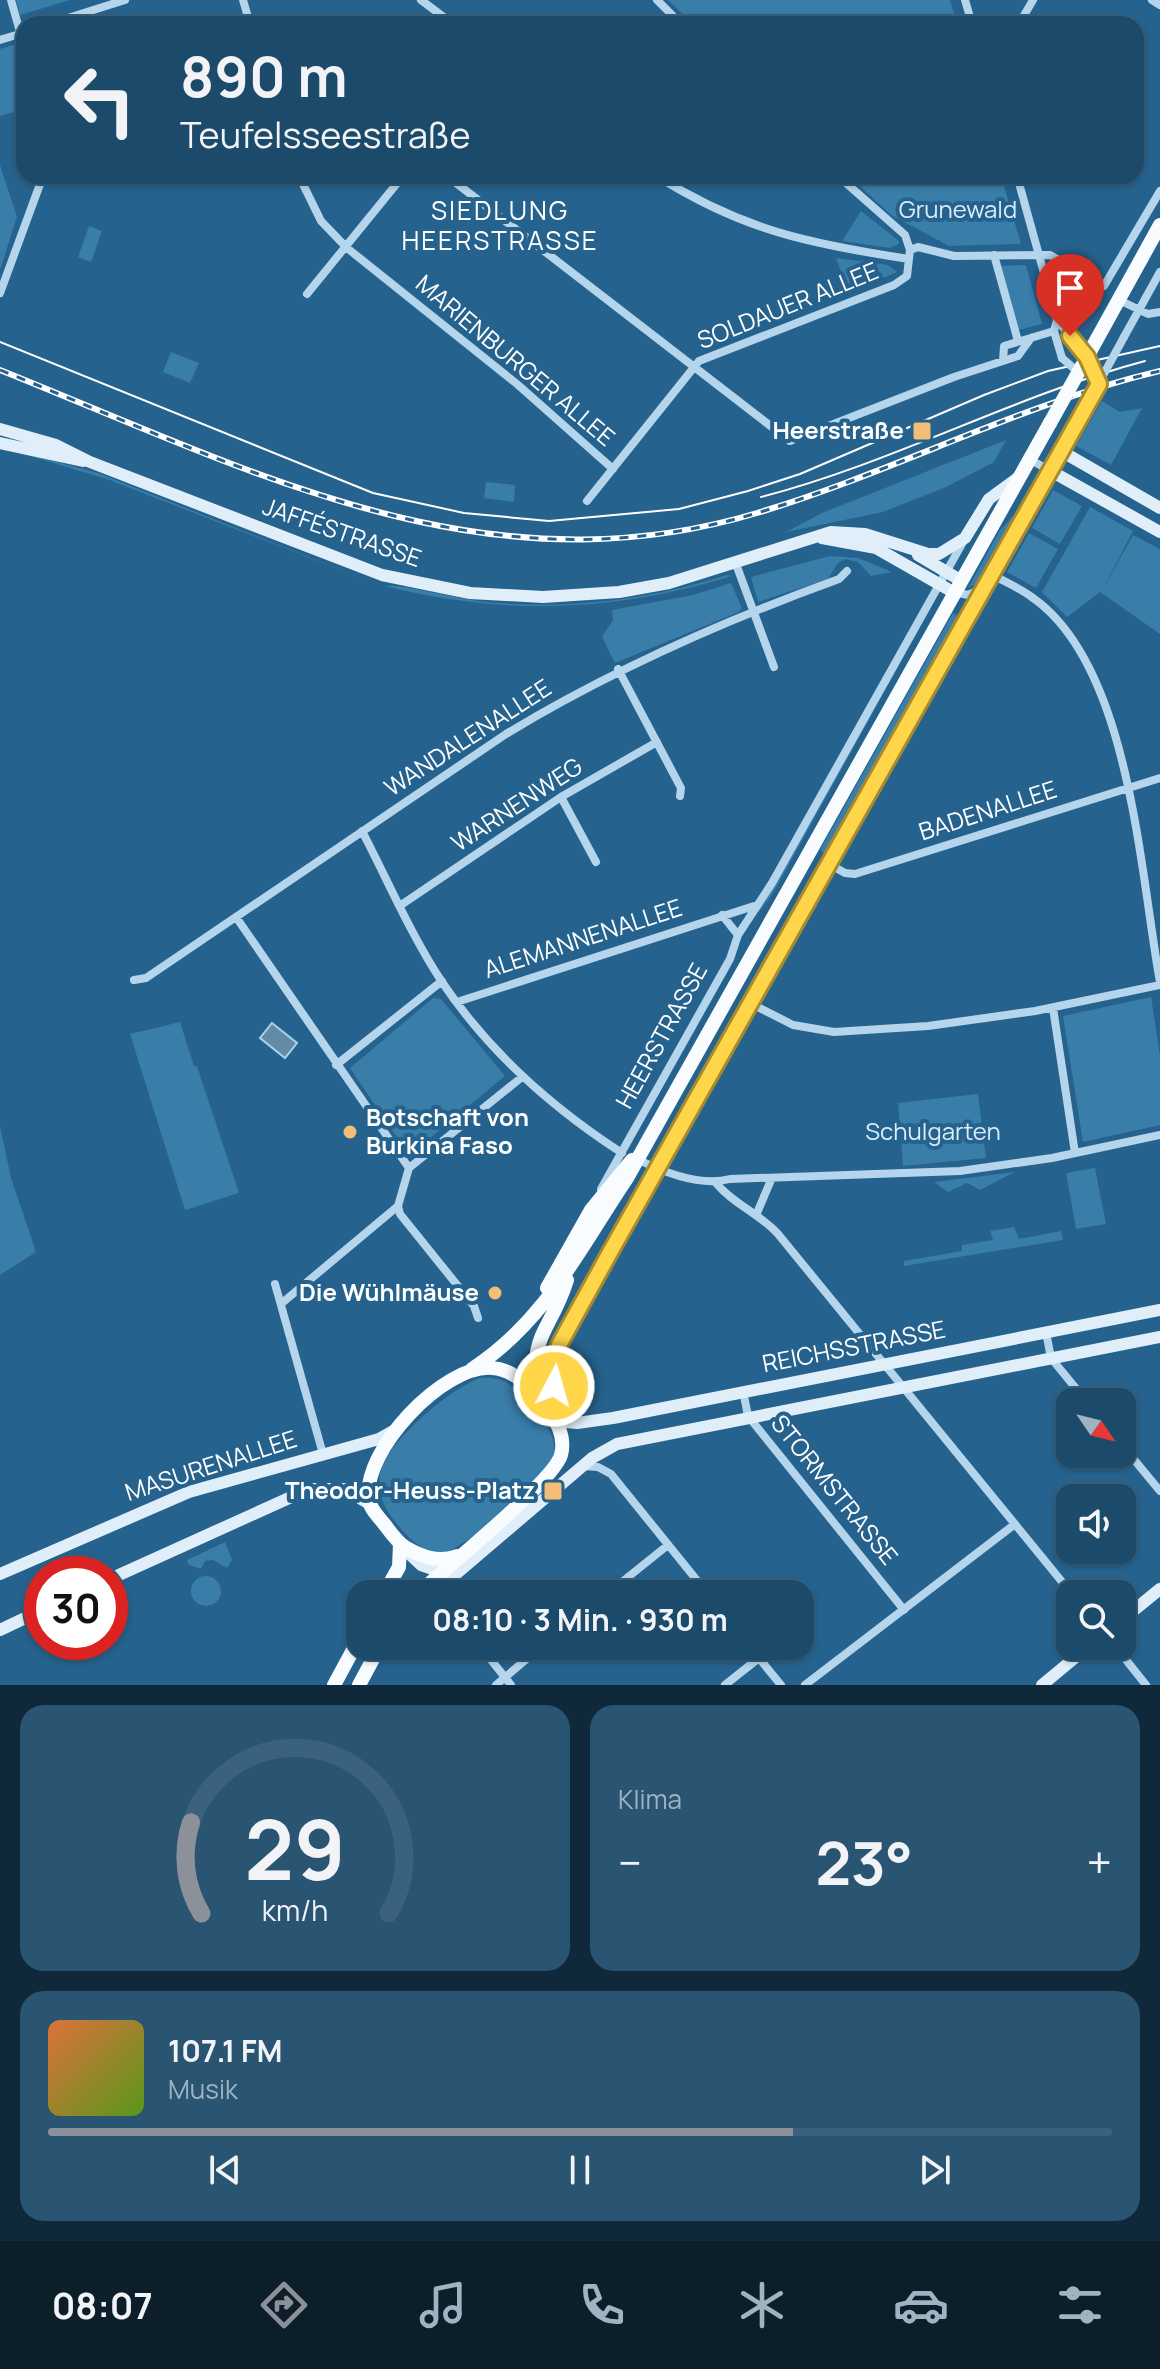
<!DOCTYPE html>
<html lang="de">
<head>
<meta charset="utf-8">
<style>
	body { margin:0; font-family:Manrope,sans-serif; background:#295472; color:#f1f3f6; height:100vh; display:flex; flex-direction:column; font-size:30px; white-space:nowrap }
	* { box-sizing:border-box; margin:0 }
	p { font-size:26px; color:#a0b3c1 }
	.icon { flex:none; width:44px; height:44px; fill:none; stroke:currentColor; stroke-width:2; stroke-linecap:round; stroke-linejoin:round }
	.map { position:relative; height:1685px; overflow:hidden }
	.details { display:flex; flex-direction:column; gap:20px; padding:20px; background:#0f293a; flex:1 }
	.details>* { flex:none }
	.banner { position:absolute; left:16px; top:16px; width:1128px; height:168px; border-radius:24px; box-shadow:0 2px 6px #0004,0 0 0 2px #3a627e; background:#1c4a6a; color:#f1f3f6; overflow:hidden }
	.needle { width:52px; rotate:125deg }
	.buttons { position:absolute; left:1056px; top:1388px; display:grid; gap:16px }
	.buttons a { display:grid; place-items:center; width:80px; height:80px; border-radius:16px; background:#1c4a6a; box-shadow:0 2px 6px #0004,0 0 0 2px #3a627e; font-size:40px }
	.speed { position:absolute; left:24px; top:1556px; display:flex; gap:16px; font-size:40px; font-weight:700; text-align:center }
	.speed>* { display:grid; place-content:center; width:104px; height:104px; border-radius:50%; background:#1c4a6a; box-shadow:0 2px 6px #0004,0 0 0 2px #3a627e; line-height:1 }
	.speed .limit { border:12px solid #d22; background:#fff; color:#111 }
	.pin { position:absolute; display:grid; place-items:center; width:68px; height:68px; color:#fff; margin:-82px -34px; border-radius:50% 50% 50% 0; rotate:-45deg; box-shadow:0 0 8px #0007 }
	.pin .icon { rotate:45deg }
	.me { position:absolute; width:88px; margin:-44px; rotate:6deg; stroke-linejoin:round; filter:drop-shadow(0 0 6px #0008) }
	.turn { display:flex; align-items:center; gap:28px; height:168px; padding:0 32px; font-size:36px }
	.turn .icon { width:104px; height:104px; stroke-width:2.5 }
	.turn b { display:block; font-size:56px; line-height:68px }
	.big { font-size:60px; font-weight:700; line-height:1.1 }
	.details .widget { flex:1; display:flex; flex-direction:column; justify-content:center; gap:12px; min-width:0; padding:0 28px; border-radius:24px; background:#295472 }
	.details .dial { align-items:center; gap:0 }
	.dial svg { height:208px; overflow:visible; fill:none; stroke:#3a627e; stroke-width:7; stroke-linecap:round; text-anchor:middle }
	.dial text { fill:#f1f3f6; stroke:none }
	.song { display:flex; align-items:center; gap:24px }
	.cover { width:96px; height:96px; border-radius:12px; background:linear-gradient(135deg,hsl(20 70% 55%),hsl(90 70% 35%)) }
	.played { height:8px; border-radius:4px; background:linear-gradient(90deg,#8c9099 70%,#3a627e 70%) }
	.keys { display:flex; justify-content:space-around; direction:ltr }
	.heat { display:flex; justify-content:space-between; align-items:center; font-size:44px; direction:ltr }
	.details .tiles { flex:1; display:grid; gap:20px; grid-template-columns:1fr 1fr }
	.widget:last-child { grid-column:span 2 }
	.trip { position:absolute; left:346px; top:1580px; width:468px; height:80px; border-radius:24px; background:#1c4a6a; box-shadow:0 2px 6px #0004,0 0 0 2px #3a627e; font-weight:700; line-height:80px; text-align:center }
	.dock { display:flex; height:128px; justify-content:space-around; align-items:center; background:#0b1e2a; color:#a0b3c1 }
	.dock .icon { width:56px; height:56px }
	.dock .on { color:#8c9099 }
	.dock b { font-size:36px; color:#f1f3f6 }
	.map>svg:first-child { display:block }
</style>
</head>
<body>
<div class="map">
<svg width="1160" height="1685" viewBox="0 0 1160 1685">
	<rect width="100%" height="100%" fill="#25628d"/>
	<path fill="#397da9" d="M16 0H70L20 15Z
		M668 0H950L957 24H693Z
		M16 44 24 72V109L0 116V49Z
		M0 165 17 217 0 270Z
		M849 176H1001L1021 244 949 246 891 215Z
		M861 211 899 241V244L890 248 842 241Z
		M89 226 102 231 91 262 78 257Z
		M836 258 888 265 897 272 849 293Z
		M1026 265 1042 324 1018 330 999 266Z
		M171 352 199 363 190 383 163 372Z
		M1102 401 1120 412 1142 408 1111 465 1076 446Z
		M1006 440 994 462 946 487 883 512 786 532 822 513Z
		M0 447 98 473 374 583 107 479Z
		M1038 475 979 582 968 588 1000 530 1014 515Z
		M486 482 515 485 514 502 484 498Z
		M1053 490 1082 506 1060 544 1032 528Z
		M1090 507 1133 531 1102 591 1133 535 1160 549V634L1100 592 1067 617 1042 592Z
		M1029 533 1058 549 1036 588 1007 572Z
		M830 556 858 558 892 572 871 576 858 562 845 559 838 563 828 579 758 602 751 577Z
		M727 575 732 576C617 612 502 616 385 586 400 583 463 600 486 602 567 610 649 600 727 575Z
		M731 583 742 608 739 612 615 663 602 637 613 620 612 610 693 595Z
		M934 602 772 895 759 912 756 910Z
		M953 613 963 618 828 857 820 850Z
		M1151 997 1160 1055V1125L1083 1142 1063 1016Z
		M433 998 441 999 505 1076 412 1153 406 1151 350 1068Z
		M180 1022 194 1066H197L239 1193 185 1210 130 1034Z
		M978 1094 986 1158 903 1166 898 1103Z
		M0 1126 11 1178 36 1252 0 1275Z
		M1095 1168 1106 1224 1076 1229 1066 1173Z
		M1015 1172 980 1190 967 1183 948 1192 934 1182Z
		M1014 1227 1019 1239 1061 1231 1063 1240 904 1266V1261L962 1251V1245L993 1240 990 1231Z
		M480 1378C502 1376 513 1384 527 1401 539 1416 557 1432 554 1454 550 1480 466 1547 440 1555 419 1548 411 1541 397 1524 384 1508 377 1495 380 1474 385 1443 451 1388 480 1378Z
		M225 1542 232 1560 227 1568 213 1560 205 1561 201 1569 189 1565 187 1560Z
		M191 1591a15 15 0 1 1 30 0a15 15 0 1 1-30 0Z"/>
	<path fill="#638aa7" stroke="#a8d1eb" stroke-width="2" d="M272 1023 297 1043 285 1058 260 1038Z"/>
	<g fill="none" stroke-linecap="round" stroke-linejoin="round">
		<path stroke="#b4d5eb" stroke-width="8" d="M11 0 24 46
			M243 0 250 24
			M421 0 453 24
			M657 0 681 24
			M965 0 972 24
			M1152 0 1160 5
			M49 24 125 0
			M1019 24 1033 0
			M0 40 23 33
			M299 176 321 221 347 248 517 384 613 469
			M447 176 790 441 954 377 1018 356 1031 338
			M657 176C742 230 810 244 909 259
			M1017 176 1057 320 1054 331 1062 358
			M910 250 918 247 954 256 1050 255 1104 286 1160 191
			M994 255 1018 341
			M0 293 43 176
			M307 294 403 176
			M1119 300 1148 314 1160 312
			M1057 320 1081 350
			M1124 337 1160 272
			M1003 361 1004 346 1054 331
			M1029 459 1049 470
			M587 501 699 361 894 285 907 276 910 250 905 235 838 176
			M736 564 774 667
			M991 574C1005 582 1020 588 1033 598 1130 666 1140 873 1160 982
			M954 592 968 595 982 588
			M618 669 681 788 680 796
			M561 797 596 862
			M362 831C388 881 411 935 442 982 489 1052 551 1107 622 1153
			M829 864 845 873 855 874 1160 778
			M401 905 561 797 657 742
			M722 915 738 935
			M236 917 409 1168
			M134 980 146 978 506 734C612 670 723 621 839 579L847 571
			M457 1002 754 906
			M750 1003 793 1025 834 1032 928 1026 1035 1011 1160 985
			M1053 1008 1075 1153
			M336 1065 442 981
			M637 1159C663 1172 701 1187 730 1179L960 1171 1052 1158 1160 1135
			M409 1168 398 1206 400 1214 474 1306 478 1318
			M409 1168 522 1077
			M716 1183C733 1204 759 1213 778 1234L1072 1594
			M601 1189 730 959 738 935 772 883 963 542
			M757 1213 771 1180
			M275 1284 323 1454
			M282 1303 398 1206
			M1046 1332 1051 1358 1087 1402
			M743 1391 748 1416 904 1610
			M554 1417 559 1345 1089 401
			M1122 1445 1160 1491
			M583 1466 598 1467 611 1474 708 1594
			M607 1594 668 1545
			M480 1646 511 1685
			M749 1646 781 1685
			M1115 1646 1146 1685
			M496 1685 542 1646
			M725 1685 759 1658
			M805 1685 1015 1524"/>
		<path stroke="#dfeef9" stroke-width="12" d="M0 429 56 445 90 462 382 575 470 593 543 597 619 592 669 583 831 532 865 534 928 554H939L965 538 989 499 1019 477
			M0 443 83 461
			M1061 451 1160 508
			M1049 470 1160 532
			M822 538 876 548 953 592
			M918 555 960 580
			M556 1421 577 1423 613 1418 1160 1310
			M403 1548 421 1565 447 1574
			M0 1574 189 1492 379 1439 395 1430
			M110 1579 309 1489H344L370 1504
			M425 1593 456 1574 592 1458 617 1444 1160 1337
			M1122 1620 1160 1589
			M0 1630 42 1610
			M1042 1685 1089 1646"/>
		<path stroke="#f8fcfe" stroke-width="14" d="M1087 357 1160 225
			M547 1288 591 1210 632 1160
			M472 1369C546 1321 579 1249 627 1178L1050 423
			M540 1399C527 1333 549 1336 567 1280
			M384 1594 399 1567 400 1544
			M418 1594C444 1569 554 1481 561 1455 566 1436 556 1420 545 1405 532 1388 514 1369 492 1368 444 1364 361 1451 369 1500 370 1509 379 1517 385 1525 391 1533 397 1542 405 1547 422 1557 438 1563 457 1556
			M334 1685 360 1637
			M359 1685 380 1646"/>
		<path stroke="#fff" stroke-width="2" d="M0 342 373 493 464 513 549 521 679 509 748 491 800 474 984 395 1048 371 1160 346
			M761 497C893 463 1013 396 1145 361"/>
		<g stroke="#fff" stroke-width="6">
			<path id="rail" d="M0 370C248 469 483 595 757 513 894 472 1020 404 1160 371"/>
		</g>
		<use href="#rail" stroke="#25628d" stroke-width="3" stroke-dasharray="9" stroke-linecap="butt"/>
		<path stroke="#b4d5eb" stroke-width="8" d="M1081 350 1099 384
			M1062 358 1078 372
			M1089 401 1124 337"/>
		<path stroke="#f8fcfe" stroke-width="14" d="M1050 423 1087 357"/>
	</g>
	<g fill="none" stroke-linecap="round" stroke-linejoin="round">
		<g stroke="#a68a30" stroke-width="20">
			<path id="route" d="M554 1386 559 1345 608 1256 1099 384 1087 357 1070 336"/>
		</g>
		<use href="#route" stroke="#ffd54a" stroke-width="14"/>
	</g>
	<g fill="#f4be78" stroke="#25628d" stroke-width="3">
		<rect x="912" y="421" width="20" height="20" rx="4"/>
		<circle cx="350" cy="1132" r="8"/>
		<circle cx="495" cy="1293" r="8"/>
		<rect x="543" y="1481" width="20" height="20" rx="4"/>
	</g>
	<g text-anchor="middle" stroke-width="8" stroke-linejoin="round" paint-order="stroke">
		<g font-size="24" fill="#d9ecf8" stroke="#25628d">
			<text x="958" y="218">Grunewald</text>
			<text x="933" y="1140">Schulgarten</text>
		</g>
		<g font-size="24" fill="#fff" stroke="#25628d">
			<text transform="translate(788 306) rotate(-22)" y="8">SOLDAUER ALLEE</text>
			<text transform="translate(515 361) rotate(40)" y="8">MARIENBURGER ALLEE</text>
			<text transform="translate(342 533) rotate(19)" y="8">JAFFÉSTRASSE</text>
			<text transform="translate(468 738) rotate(-33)" y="8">WANDALENALLEE</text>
			<text transform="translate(517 805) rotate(-33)" y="8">WARNENWEG</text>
			<text transform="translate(988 811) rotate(-18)" y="8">BADENALLEE</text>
			<text transform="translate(583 939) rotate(-18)" y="8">ALEMANNENALLEE</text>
			<text transform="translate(662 1036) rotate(-61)" y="8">HEERSTRASSE</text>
			<text transform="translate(854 1347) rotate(-11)" y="8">REICHSSTRASSE</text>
			<text transform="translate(211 1466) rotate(-18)" y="8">MASURENALLEE</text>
			<text transform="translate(834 1490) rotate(51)" y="8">STORMSTRASSE</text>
		</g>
		<g font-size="24" font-weight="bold" fill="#fff" stroke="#25628d" text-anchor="end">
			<text x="904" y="439">Heerstraße</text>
			<text x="366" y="1126" text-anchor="start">Botschaft von<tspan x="366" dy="28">Burkina Faso</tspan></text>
			<text x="479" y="1301">Die Wühlmäuse</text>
			<text x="535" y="1499">Theodor-Heuss-Platz</text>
		</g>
		<g font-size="26" letter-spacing="2" fill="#fff" stroke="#25628d">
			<text x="500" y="220">SIEDLUNG<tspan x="500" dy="30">HEERSTRASSE</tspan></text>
		</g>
	</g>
</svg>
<div class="buttons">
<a><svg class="needle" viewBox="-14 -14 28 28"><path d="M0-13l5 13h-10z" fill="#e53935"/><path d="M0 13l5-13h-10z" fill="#a0b3c1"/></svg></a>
<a><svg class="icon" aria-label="sound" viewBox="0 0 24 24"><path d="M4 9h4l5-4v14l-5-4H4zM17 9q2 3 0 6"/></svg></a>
<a><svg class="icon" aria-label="search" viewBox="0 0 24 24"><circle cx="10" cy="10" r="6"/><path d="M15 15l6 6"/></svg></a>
</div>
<div class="speed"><div class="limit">30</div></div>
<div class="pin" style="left:1070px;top:336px;background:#d93025"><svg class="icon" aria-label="arrive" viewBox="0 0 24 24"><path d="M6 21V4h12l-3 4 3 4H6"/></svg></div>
<svg class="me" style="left:554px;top:1386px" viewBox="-20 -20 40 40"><circle r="17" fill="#ffd54a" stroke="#fff" stroke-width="3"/><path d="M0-11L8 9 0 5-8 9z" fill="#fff"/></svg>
<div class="trip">08:10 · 3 Min. · 930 m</div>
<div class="banner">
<div class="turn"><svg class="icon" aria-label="left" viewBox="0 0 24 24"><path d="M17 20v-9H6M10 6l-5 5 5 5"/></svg><div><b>890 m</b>Teufelsseestraße</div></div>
</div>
</div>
<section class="details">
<div class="tiles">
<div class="widget dial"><svg viewBox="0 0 100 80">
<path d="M14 69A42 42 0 1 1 86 69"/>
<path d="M14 69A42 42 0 0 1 10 34" stroke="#8c9099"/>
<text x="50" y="56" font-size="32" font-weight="700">29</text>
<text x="50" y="72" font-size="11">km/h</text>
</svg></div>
<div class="widget"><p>Klima</p>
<div class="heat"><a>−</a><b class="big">23°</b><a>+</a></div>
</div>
<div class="widget">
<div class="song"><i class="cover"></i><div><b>107.1 FM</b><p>Musik</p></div></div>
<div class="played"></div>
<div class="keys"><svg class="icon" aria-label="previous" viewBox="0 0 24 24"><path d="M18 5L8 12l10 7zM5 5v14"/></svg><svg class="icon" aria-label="pause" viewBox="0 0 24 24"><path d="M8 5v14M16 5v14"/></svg><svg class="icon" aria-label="next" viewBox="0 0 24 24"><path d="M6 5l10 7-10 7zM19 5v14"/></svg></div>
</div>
</div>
</section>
<nav class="dock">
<b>08:07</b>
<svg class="icon on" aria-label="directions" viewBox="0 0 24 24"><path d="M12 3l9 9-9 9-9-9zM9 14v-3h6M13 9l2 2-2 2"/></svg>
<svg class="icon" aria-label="music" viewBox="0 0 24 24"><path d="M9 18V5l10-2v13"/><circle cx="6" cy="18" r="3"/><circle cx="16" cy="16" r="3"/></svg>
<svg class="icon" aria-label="phone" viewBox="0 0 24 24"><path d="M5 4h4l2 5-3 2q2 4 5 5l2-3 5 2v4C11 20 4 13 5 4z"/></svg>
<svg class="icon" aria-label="climate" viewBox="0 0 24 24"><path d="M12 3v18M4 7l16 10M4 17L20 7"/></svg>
<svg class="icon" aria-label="car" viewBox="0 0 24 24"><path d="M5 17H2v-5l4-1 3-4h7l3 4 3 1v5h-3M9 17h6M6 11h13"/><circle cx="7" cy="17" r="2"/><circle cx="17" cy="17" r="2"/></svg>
<svg class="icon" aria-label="filters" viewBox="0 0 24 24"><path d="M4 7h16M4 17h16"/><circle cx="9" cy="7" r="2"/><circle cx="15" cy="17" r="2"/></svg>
</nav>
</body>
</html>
